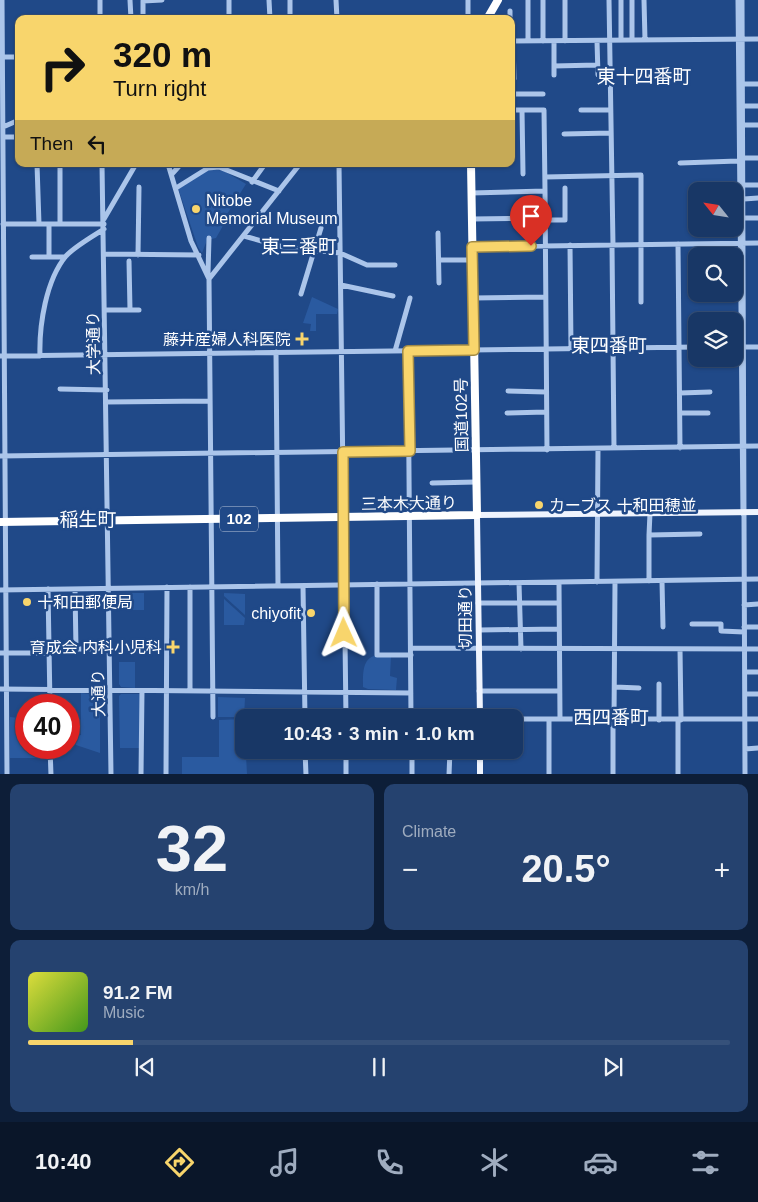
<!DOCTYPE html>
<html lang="en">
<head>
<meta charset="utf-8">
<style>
	body { margin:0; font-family:Helvetica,"Noto Sans JP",sans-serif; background:#25426f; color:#f1f3f6; height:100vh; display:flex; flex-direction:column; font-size:19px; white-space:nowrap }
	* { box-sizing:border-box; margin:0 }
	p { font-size:16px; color:#9facbf }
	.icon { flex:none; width:28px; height:28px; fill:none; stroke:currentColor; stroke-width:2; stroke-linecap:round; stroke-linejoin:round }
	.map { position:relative; height:774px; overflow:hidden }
	.panel { display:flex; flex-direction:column; gap:10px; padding:10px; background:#0d1e38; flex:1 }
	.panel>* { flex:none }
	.guide { position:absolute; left:15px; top:15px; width:500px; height:152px; border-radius:10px; box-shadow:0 1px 4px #0004,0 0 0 1px #36517a; background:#f8d56c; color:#111; overflow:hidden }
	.needle { width:32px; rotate:300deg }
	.tools { position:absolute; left:688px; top:182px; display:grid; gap:10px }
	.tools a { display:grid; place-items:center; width:55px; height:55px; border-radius:10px; background:#183766; box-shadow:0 1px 4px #0004,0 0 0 1px #36517a; font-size:25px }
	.speed { position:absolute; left:15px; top:694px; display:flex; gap:10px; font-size:25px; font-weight:700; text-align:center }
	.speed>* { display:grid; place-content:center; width:65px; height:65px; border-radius:50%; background:#183766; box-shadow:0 1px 4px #0004,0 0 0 1px #36517a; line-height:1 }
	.speed .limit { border:8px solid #d22; background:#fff; color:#111 }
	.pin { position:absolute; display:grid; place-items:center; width:42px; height:42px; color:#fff; margin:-51px -21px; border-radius:50% 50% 50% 0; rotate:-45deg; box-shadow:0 0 5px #0007 }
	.pin .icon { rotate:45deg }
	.me { position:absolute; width:55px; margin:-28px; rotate:359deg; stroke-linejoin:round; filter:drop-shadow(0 0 4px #0008) }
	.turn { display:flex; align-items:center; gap:18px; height:105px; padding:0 15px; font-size:22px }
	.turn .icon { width:65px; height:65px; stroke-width:2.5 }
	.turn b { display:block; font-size:35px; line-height:42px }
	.then { display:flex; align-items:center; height:48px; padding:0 15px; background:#0003; gap:10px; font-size:19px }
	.big { font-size:38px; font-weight:600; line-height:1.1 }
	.panel .tile { flex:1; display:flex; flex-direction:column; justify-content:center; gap:8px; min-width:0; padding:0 18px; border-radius:10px; background:#25426f }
	.panel .dial { align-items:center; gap:0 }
	.dial b { font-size:65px; line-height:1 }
	.song { display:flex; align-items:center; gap:15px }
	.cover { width:60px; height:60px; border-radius:8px; background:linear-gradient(135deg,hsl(60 70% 55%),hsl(100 70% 35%)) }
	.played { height:5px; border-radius:2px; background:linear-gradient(90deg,#f8d56c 15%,#36517a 15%) }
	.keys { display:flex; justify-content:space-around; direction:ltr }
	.heat { display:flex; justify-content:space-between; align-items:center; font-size:28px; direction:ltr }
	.panel .tiles { flex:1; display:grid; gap:10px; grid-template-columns:1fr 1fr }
	.tile:last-child { grid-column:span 2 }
	.trip { position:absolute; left:235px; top:709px; width:288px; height:50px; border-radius:10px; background:#183766; box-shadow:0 1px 4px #0004,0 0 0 1px #36517a; font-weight:600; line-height:50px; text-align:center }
	.tab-bar { display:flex; height:80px; justify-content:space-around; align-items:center; background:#0a1629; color:#9facbf }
	.tab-bar .icon { width:35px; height:35px }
	.tab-bar .selected { color:#f8d56c }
	.tab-bar b { font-size:22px; color:#f1f3f6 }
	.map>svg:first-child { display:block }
</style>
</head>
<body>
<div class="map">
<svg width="758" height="775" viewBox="0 0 758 775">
	<rect width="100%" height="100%" fill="#204988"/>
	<path fill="#2a5aa0" d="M213 169 224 171 246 184 224 219V224L216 238 207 240 202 253 198 247 178 188 199 171Z
		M312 297 338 309 337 314H316V331H310L311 324 303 323Z
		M118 593H144V610H118Z
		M224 593 245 594V615L224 596Z
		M224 599 245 618 244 625H224Z
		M378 655 391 656 390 676 397 678 396 690 368 689 363 687C363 673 362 657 378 655Z
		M119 662H135V688L121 687 119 684Z
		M81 693 100 695V753L76 745V736L81 735Z
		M121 694H141L140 748H120L119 696Z
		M218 697 245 698 244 717H218Z
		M10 717 26 719V748H38L37 758H10Z
		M244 719 247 774H182V757H219V720Z"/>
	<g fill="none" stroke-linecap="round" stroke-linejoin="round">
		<path stroke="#abc5ea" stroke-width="5" d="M2 0 7 775
			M100 0V19
			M130 0 131 19
			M229 0V19
			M269 0 270 19
			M290 0V19
			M336 0 337 19
			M468 0V19
			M565 0V41
			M609 0 613 245
			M621 0V40
			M632 0V40
			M644 0 645 40
			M738 0 743 514
			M742 0 745 775
			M510 11V19
			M143 19V1L162 0
			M511 41 758 39
			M528 41V0
			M543 41V0
			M597 41 598 75
			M513 42 514 79
			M0 57H19
			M554 66 597 65
			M554 75V41
			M743 84H758
			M511 94H543
			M743 106H758
			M522 110 523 174
			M581 110H610
			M743 125H758
			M3 127 19 120
			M564 134 611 133
			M3 137H19
			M743 158H758
			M680 163 738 161
			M37 164 39 224
			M60 164V224
			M102 164 111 775
			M168 164 191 241 209 279 213 717
			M339 164 346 718
			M172 174 181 164
			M545 177 641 175V302
			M252 182 265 164
			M744 185H758
			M176 188 208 168 219 167 279 191
			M545 191 547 450
			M471 193 545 191 544 110H511
			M744 199 758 198
			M744 218H758
			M104 219 136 164
			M472 219 546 218
			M546 220H565V188
			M3 224H104
			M438 233 439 283
			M244 236 283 247 340 253 367 265H395
			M678 244 680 448
			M570 245 571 349
			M612 245 614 448
			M472 247 758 243
			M105 254 199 255
			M138 255 139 187
			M32 257H65
			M49 257V224
			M439 260H472
			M129 261 130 310
			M208 273 209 238
			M209 279 300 164
			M341 285 393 296
			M301 294 321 228
			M473 298 546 297
			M105 310H139
			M734 347H758
			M395 351 410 298
			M408 351 411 718
			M276 352 278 586
			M0 356 696 347
			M40 356C39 325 46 280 66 256 74 247 93 236 104 229
			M60 389 107 390
			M508 391 546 392
			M680 393 710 392
			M106 402 209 401
			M507 413 546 412
			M681 413H708
			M0 456 758 446
			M432 483 476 482
			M650 513 649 535 700 534
			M649 581V535
			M662 581 663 627
			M597 582 598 449
			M519 583 521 649
			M559 583 560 719
			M377 584V655H411
			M303 586 305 718
			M48 589 50 705
			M0 590 758 579
			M75 590 76 649
			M478 603H559
			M744 605 758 604
			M692 624H721V631L744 632
			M744 627H758
			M479 630 559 629
			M411 648 758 649
			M48 649H110
			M680 649 681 720
			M0 653H49
			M745 672H758
			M659 684V720
			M615 687 639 688
			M0 689 411 693
			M190 691V587
			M479 691H559
			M745 694H758
			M411 713 480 715
			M514 719H758
			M549 720V775
			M613 720V775
			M614 720 615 582
			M50 748 51 775
			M745 749 758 748
			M305 750 306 775
			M346 750V775
			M412 750V775
			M141 775 142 691
			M166 775 167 587
			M449 775 450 750
			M678 775V720"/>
		<path stroke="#eff4fe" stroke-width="6" d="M480 718 477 515 758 512
			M480 750V775"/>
		<path stroke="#fff" stroke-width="8" d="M487 19 498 0
			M0 522 477 515 471 164"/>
	</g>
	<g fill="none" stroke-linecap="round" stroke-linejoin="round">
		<g stroke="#a18a46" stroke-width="12">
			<path id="route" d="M344 633 343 452 410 451 408 351 474 350 472 247 531 246"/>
		</g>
		<use href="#route" stroke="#f8d56c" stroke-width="9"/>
	</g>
	<g fill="#f8d56c" stroke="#204988" stroke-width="2">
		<circle cx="196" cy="209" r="5"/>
		<path d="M299.5 331.5h5v5h5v5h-5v5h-5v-5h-5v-5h5z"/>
		<circle cx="539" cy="505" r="5"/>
		<circle cx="27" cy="602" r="5"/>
		<circle cx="311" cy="613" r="5"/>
		<path d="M170.5 639.5h5v5h5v5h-5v5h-5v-5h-5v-5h5z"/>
	</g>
	<g text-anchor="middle" stroke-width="5" stroke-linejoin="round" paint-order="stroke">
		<rect fill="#204988" stroke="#bcc8db" stroke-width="1" x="220" y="506.5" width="38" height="25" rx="4"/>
		<g font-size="15" font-weight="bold" fill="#fff">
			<text x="239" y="524">102</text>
		</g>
		<g font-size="16" fill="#fff" stroke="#204988" text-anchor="start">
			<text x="206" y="206">Nitobe<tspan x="206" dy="18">Memorial Museum</tspan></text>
			<text x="291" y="345" text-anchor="end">藤井産婦人科医院</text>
			<text x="549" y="511">カーブス 十和田穂並</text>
			<text x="37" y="608">十和田郵便局</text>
			<text x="301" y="619" text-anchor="end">chiyofit</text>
			<text x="162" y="653" text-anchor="end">育成会 内科小児科</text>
		</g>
		<g font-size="16" fill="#fff" stroke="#204988">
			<text transform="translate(93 343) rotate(-91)" y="6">大学通り</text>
			<text transform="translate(461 415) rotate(-91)" y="6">国道102号</text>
			<text transform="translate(409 503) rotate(-1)" y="6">三本木大通り</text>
			<text transform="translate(465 617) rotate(-90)" y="6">切田通り</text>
			<text transform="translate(98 693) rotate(-91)" y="6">大通り</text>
		</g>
		<g font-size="19" fill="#fff" stroke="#204988">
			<text x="644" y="83">東十四番町</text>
			<text x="299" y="253">東三番町</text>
			<text x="609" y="352">東四番町</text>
			<text x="88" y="526">稲生町</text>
			<text x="611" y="724">西四番町</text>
		</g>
	</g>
</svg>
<div class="tools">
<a><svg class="needle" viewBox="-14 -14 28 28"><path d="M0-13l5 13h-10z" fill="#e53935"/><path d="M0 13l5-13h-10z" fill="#9facbf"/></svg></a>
<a><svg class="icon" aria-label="search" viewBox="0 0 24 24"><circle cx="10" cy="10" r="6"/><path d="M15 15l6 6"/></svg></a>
<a><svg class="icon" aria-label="layers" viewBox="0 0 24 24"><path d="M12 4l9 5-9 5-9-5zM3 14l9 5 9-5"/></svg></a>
</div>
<div class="speed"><div class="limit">40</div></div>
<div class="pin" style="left:531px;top:246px;background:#d93025"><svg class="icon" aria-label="arrive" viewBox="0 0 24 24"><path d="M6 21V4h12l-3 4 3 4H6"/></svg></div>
<svg class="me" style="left:344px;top:633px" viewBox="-20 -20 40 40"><path d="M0-17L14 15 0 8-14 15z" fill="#f8d56c" stroke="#fff" stroke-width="4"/></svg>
<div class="trip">10:43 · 3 min · 1.0 km</div>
<div class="guide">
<div class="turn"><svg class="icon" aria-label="right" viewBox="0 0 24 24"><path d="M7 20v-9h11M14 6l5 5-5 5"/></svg><div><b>320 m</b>Turn right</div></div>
<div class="then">Then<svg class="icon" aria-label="left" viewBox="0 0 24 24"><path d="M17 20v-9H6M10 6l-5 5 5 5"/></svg></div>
</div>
</div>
<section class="panel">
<div class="tiles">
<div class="tile dial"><b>32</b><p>km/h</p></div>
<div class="tile"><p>Climate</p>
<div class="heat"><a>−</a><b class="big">20.5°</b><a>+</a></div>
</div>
<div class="tile">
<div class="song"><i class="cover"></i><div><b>91.2 FM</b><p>Music</p></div></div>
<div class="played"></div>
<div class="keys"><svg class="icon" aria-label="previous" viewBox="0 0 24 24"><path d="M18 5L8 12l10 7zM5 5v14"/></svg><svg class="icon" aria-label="pause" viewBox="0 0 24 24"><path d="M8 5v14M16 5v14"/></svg><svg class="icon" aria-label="next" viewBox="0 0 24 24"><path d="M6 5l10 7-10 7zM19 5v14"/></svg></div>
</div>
</div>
</section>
<nav class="tab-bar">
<b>10:40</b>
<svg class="icon selected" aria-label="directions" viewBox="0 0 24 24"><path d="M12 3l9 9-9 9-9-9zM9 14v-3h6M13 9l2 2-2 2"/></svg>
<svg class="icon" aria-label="music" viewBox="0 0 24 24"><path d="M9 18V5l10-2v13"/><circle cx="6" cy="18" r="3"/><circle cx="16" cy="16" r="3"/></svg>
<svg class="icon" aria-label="phone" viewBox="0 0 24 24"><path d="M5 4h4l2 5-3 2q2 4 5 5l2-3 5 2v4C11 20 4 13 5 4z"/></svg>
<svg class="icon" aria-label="climate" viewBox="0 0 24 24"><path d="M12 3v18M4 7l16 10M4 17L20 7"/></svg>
<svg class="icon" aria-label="car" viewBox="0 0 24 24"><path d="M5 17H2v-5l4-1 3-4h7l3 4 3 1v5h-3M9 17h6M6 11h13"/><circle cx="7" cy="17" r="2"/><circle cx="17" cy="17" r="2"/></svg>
<svg class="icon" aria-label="filters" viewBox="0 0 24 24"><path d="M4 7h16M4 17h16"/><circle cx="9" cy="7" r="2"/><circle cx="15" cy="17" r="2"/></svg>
</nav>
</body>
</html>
